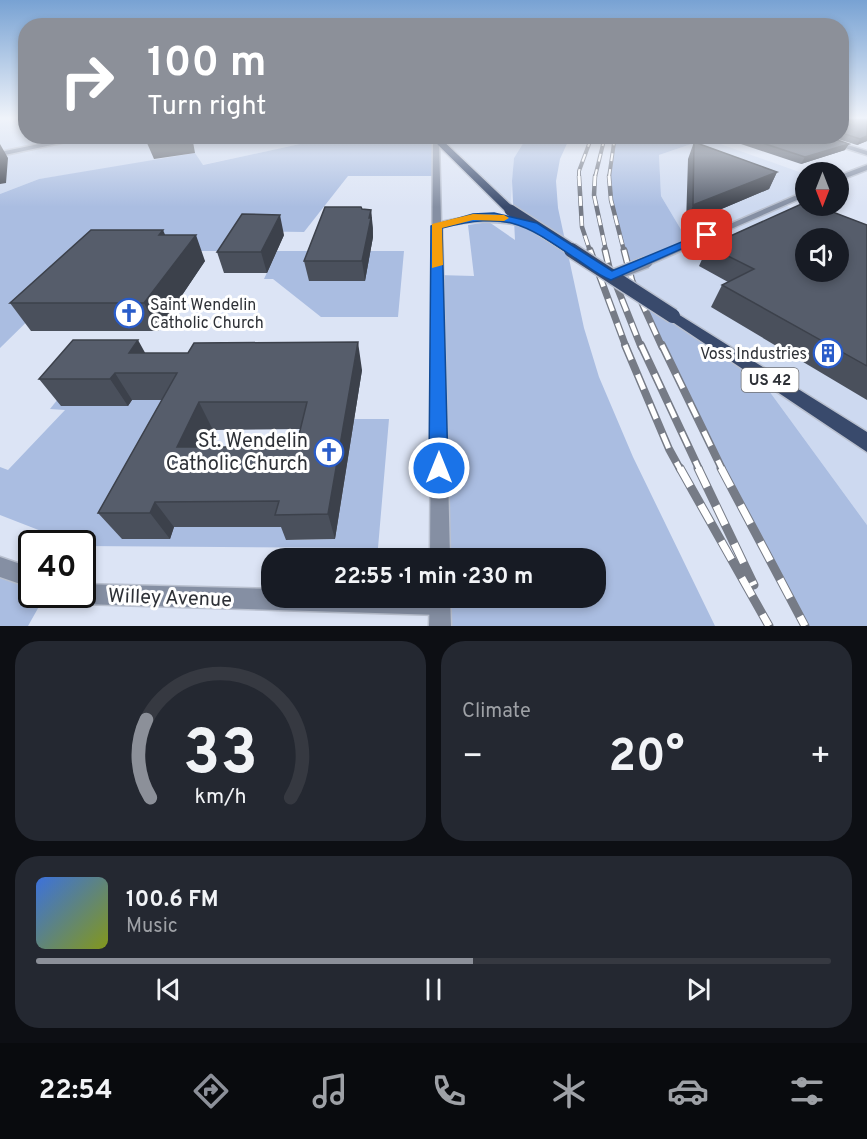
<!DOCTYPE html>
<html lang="en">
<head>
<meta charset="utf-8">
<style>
	body { margin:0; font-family:Overpass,sans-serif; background:#242831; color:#f1f3f6; height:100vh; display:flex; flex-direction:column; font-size:22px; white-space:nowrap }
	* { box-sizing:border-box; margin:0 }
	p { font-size:20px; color:#9ea1a6 }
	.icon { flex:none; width:33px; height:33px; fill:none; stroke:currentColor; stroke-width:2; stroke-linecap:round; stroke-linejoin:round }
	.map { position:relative; height:626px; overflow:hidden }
	.side { display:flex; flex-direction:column; gap:15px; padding:15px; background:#0d0f14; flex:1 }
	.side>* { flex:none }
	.hud { position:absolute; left:18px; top:18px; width:831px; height:126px; border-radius:24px; box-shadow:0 3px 9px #0003; background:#8c9099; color:#fff; overflow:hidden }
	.needle { width:39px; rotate:180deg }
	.tools { position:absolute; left:795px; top:162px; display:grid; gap:12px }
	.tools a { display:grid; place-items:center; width:54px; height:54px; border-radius:50%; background:#171b24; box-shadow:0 3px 9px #0003; font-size:30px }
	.speed { position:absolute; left:18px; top:530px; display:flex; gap:12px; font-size:30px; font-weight:700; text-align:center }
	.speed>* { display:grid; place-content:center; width:78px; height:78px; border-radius:50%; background:#171b24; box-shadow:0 3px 9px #0003; line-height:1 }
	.speed .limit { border:3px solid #111; border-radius:9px; background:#fff; color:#111 }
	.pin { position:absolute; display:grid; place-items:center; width:51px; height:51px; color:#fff; margin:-26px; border-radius:12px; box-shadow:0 3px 9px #0006 }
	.me { position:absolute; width:66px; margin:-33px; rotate:0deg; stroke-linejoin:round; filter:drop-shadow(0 0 4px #0008) }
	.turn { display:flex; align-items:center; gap:21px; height:126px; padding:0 30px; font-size:27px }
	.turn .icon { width:78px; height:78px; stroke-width:2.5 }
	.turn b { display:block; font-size:42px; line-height:51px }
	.big { font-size:45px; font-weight:700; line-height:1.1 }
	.side .tile { flex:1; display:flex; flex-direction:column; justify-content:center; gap:9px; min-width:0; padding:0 21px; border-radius:24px; background:#242831 }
	.side .dial { align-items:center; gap:0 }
	.dial svg { height:156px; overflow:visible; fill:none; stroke:#363941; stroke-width:7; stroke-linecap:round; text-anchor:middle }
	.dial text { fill:#f1f3f6; stroke:none }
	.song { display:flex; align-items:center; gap:18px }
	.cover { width:72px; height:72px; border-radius:9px; background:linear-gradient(135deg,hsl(220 70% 55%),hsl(70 70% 35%)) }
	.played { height:6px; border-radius:3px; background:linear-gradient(90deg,#8c9099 55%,#363941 55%) }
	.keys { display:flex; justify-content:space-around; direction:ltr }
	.heat { display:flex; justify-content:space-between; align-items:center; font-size:33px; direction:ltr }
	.side .tiles { flex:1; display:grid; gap:15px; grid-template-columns:1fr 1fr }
	.tile:last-child { grid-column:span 2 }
	.trip { position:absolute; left:261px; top:548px; width:345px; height:60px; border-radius:24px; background:#171b24; box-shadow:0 3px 9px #0003; font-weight:700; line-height:60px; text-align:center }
	.tab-bar { display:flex; height:96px; justify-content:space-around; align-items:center; background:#090b0e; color:#9ea1a6 }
	.tab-bar .icon { width:42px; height:42px }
	.tab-bar .current { color:#8c9099 }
	.tab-bar b { font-size:27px; color:#f1f3f6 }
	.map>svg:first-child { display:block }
</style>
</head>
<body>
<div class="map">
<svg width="867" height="626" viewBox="0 0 867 626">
	<rect width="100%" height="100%" fill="#dce4f5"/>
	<path fill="#cdd9f0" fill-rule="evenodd" d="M25 119 26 136 333 137 202 165 156 161 39 179 0 194V123Z
		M433 137H527L514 158 510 210Z
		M706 139 805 174V193L782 204 867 239V525L753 369 611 276 689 243 661 196 659 155ZM806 238H838V272H806Z"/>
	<path fill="#aabde1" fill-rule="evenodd" d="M433 136 436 176H348L304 232 232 231 219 251H99L0 348V194L39 179 195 153 203 165 332 137Z
		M703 136 706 139 659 155 661 196 689 243 628 269C616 228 600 179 615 137Z
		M527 137H570L560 159 556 181 558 208 584 328 599 377 633 457 715 626H440V597H596V558H440L437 275 474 276 468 225 489 222 515 240 512 181 514 158Z
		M277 251H404L398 317H321L273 279H264Z
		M637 293 753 369 867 525V626H805L700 428Z
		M205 357 169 539 174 527H290L287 540 335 539 354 419H389L378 548 83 546 82 543H72L0 515V467L8 470 65 410 50 409 85 365ZM187 381 176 400H132L128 406H62Z
		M0 567 31 578 32 594H46L28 626H0Z"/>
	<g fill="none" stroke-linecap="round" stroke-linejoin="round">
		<g stroke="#b9c0cf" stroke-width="3">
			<path id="minor" d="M78 136H94L0 156V152Z
				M807 136H819L867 151V155Z
				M867 165V170L838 181V176Z
				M806 191V196L651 264H643L642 262Z
				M0 557 32 568V588L0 577Z
				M82 584 272 589V597H446L450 605 447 612 440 615 81 604 74 601 71 594H82Z"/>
		</g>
		<g stroke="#b9c0cf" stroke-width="3">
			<path id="tertiary" d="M436 137 439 139 441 222C466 216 515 210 537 225L532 228C501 220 473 219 442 227L450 558H430L433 139Z
				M430 597H450L451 626H429Z"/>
		</g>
		<g stroke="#b9c0cf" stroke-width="3">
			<path id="primary" d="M429 136H438L514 208V212H506Z
				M673 311 867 432V452L668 319 665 316 668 313Z"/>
		</g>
		<use href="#minor" fill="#858fa3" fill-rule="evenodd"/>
		<use href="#tertiary" fill="#858fa3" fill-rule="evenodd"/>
		<use href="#primary" fill="#394a6c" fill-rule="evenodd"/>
		<g stroke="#767b86" stroke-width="4">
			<path id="rail-far4" d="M579 177V171L592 136
				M595 177 605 136
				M609 177 615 136"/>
		</g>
		<g stroke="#767b86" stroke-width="4.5">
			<path id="rail-far3" d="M579 176 582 227 590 251
				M595 176 594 195 606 251
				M609 176 611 200 624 251"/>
		</g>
		<g stroke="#767b86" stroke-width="7">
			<path id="rail-far2" d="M590 250 626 347
				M605 250 609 267 641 347
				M624 250 632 281 662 347"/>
		</g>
		<g stroke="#767b86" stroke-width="8">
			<path id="rail-far1" d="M625 345 669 449 680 469
				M641 345 699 469
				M662 345 722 469"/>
		</g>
		<g stroke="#767b86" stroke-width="9">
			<path id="rail" d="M680 468 769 626
				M698 468 754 585
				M721 468 805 626"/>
		</g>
		<use href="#rail-far4" stroke="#fff" stroke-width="2" stroke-dasharray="8" stroke-linecap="butt"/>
		<use href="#rail-far3" stroke="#fff" stroke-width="3" stroke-dasharray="10" stroke-linecap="butt"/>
		<use href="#rail-far2" stroke="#fff" stroke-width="4.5" stroke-dasharray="13" stroke-linecap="butt"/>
		<use href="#rail-far1" stroke="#fff" stroke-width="5" stroke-dasharray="16" stroke-linecap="butt"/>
		<use href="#rail" stroke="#fff" stroke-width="7" stroke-dasharray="21" stroke-linecap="butt"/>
		<g stroke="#b9c0cf" stroke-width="14" stroke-linecap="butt">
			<path id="minor-bridge" d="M611 276 647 262"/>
		</g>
		<g stroke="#b9c0cf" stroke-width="14" stroke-linecap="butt">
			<path id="primary-bridge-far1" d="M510 210 574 251"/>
		</g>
		<g stroke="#b9c0cf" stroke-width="17" stroke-linecap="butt">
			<path id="primary-bridge" d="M571 250 673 316"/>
		</g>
		<use href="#minor-bridge" stroke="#858fa3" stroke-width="11"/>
		<use href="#primary-bridge-far1" stroke="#394a6c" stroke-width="11"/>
		<use href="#primary-bridge" stroke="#394a6c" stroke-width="14"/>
	</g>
	<path fill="#4a505c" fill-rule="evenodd" d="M842 119H867V141L857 145 828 136H842Z
		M724 136H826L845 150 801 164 723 138Z
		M694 142 777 172 769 189 686 224 688 159Z
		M362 209 371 210 373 228V237L365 281H309L304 261Z
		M867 225V400L711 307 722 285 728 282 699 266 708 246Z
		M165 235 205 261 158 331H31L10 303Z
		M284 235 267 273H224L217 252Z
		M145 353 362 370 335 539 286 540 281 527H174L170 539H122L98 513 162 400H132L128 406H61L39 379ZM300 429 296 447H205L213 430Z"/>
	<path fill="#3c414b" d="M192 136 195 153 154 159 147 143Z
		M867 136V141L857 145 860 139Z
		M0 144 8 158 6 183 0 184Z
		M849 144 845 150 801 164 805 157Z
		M777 172 769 189 686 224 693 205Z
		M371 210 373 237 365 281 362 261Z
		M280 215 284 235 267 273 261 252Z
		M163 230 174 255 159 235Z
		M196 235 205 261 158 331 144 303Z
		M138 340 153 367 129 353Z
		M358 342 362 370 335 539 328 514Z
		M115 373 132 400 128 406 110 379Z
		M199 402 213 430 193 474 177 447Z
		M155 502 174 527 170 539 150 513Z"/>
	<path fill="#565d6b" stroke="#3c414b" stroke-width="1.5" fill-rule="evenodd" d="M842 119H867V136L860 139 842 133Z
		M147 136H189L190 137 147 143Z
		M741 136H826L849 144 805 157Z
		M694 142 777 172 693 205Z
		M806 202V206H817L867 225V366L722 285 754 269 708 246ZM806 238H838V272H806Z
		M325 207H361L362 209 371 210 369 218H371L362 261H304Z
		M242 214 280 215 261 252H217Z
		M91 230H163L159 235H196L144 303H10Z
		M73 340H138L129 353H188L194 343 358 342 328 514 275 515 279 501 155 502 150 513H98L177 373H115L110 379H39ZM199 402H307L296 447H177Z"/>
	<linearGradient id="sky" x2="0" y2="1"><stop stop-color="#78a2d3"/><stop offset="0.57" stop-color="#eff3fa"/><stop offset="1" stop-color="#eff3fa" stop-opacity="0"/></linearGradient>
	<rect width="867" height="207" fill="url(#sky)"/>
	<path fill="#1a73e8" stroke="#114b97" stroke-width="1.5" d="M494 213 537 223 612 271 703 233 713 235 611 280C599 276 586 265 575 258 522 222 507 212 442 228L448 468 445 474 439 476 432 474 429 468 431 226 473 214Z"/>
	<path fill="#f59e0b" d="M473 214 504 215 509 218 504 221 473 220 442 228 443 265 432 268V224Z"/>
	<defs>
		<g id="church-ring" transform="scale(1.5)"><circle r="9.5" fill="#fff" stroke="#295cca" stroke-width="1.5"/><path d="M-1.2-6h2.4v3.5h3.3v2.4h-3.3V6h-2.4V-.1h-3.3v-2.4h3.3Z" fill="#295cca"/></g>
		<g id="building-ring" transform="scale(1.5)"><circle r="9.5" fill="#fff" stroke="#295cca" stroke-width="1.5"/><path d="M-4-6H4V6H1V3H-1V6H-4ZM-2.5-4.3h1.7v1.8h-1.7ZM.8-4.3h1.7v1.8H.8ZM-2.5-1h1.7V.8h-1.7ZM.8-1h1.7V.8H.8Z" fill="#295cca"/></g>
	</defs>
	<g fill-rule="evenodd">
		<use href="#church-ring" x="129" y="313"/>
		<use href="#building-ring" x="828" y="353"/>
		<use href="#church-ring" x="329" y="452"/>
	</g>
	<g text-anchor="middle" stroke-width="6" stroke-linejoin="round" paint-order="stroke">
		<rect fill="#fff" stroke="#6d6f73" stroke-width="1.5" x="741.5" y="368" width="57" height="24" rx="4.5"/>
		<g font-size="15" font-weight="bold" fill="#2e3137">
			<text x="770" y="385">US 42</text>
		</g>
		<g font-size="16" fill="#2e3137" stroke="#fff" text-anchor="start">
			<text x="150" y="310">Saint Wendelin<tspan x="150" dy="18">Catholic Church</tspan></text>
			<text x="807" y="359" text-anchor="end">Voss Industries</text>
		</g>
		<g font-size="20" fill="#2e3137" stroke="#fff" text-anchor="end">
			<text x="308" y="447">St. Wendelin<tspan x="308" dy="23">Catholic Church</tspan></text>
		</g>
		<g font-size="20" fill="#2e3137" stroke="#fff">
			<text transform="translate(170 597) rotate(2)" y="7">Willey Avenue</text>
		</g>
	</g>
</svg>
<div class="tools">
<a><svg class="needle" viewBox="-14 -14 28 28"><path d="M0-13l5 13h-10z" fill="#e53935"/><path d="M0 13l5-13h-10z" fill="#9ea1a6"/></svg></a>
<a><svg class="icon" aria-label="sound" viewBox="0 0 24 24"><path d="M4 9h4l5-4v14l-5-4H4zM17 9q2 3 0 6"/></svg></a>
</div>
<div class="speed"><div class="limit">40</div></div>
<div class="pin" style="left:707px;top:235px;background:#d93025"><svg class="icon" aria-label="arrive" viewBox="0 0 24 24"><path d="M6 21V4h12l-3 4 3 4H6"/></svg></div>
<svg class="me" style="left:439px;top:468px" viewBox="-20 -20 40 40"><circle r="17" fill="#1a73e8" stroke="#fff" stroke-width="3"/><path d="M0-11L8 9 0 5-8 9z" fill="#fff"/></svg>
<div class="trip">22:55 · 1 min · 230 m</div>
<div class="hud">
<div class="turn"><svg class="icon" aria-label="right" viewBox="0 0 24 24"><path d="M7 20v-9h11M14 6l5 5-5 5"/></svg><div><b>100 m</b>Turn right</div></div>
</div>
</div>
<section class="side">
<div class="tiles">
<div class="tile dial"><svg viewBox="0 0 100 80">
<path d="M14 69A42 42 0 1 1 86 69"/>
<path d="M14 69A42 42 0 0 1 12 29" stroke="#8c9099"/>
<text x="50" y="56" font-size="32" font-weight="700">33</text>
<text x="50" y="72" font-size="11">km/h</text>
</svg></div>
<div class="tile"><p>Climate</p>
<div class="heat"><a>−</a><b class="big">20°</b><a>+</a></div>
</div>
<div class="tile">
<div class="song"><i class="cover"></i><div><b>100.6 FM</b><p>Music</p></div></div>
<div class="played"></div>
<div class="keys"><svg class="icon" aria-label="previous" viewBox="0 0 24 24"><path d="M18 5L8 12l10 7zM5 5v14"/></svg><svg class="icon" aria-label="pause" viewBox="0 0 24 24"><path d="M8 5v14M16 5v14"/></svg><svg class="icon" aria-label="next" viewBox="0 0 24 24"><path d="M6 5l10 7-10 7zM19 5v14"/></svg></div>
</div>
</div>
</section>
<nav class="tab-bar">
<b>22:54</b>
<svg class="icon current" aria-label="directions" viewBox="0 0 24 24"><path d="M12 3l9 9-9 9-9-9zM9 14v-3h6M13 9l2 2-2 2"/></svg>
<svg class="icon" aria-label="music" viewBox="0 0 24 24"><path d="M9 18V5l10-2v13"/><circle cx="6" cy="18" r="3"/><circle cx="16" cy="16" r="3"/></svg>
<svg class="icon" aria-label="phone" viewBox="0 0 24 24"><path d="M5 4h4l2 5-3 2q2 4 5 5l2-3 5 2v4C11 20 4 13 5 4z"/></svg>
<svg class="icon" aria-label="climate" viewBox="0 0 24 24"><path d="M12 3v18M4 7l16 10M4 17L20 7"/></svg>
<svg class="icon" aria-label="car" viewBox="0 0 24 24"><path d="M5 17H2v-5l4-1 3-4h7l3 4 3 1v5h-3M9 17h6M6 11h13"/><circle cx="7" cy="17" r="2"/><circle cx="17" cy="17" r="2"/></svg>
<svg class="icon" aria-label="filters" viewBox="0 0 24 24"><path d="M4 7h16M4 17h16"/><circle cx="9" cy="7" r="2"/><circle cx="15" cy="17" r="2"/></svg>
</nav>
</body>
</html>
